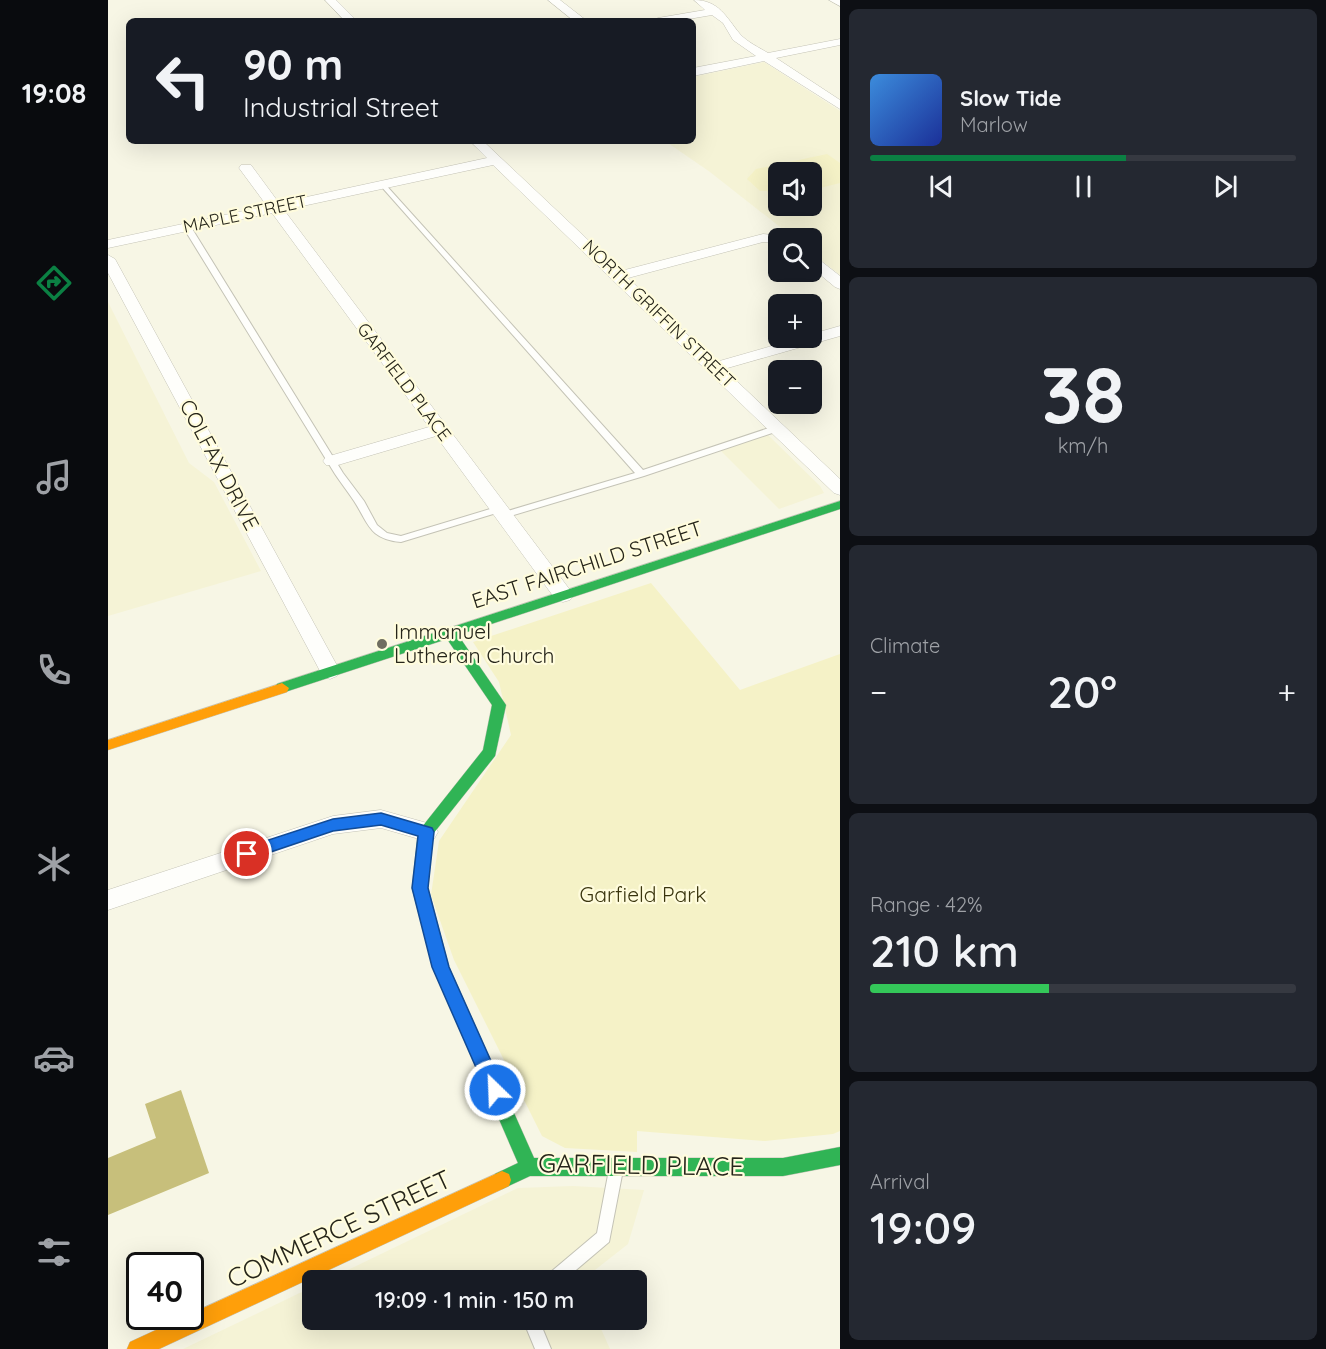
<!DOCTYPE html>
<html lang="en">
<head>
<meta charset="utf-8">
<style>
	body { margin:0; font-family:Quicksand,sans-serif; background:#242831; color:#f1f3f6; height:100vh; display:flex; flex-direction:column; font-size:22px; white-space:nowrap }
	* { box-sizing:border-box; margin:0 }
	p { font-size:20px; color:#9ea1a6 }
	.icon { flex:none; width:33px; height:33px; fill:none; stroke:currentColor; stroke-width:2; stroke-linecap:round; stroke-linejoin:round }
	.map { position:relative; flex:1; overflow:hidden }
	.details { display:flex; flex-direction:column; gap:9px; padding:9px; background:#0d0f14; width:486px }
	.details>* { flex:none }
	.banner { position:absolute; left:18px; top:18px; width:570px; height:126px; border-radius:9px; box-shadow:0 6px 24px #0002; background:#171b24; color:#f1f3f6; overflow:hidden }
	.fabs { position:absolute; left:660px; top:162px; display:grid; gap:12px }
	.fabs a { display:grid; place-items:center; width:54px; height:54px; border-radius:9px; background:#171b24; box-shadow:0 6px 24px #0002; font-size:30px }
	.speed { position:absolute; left:18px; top:1252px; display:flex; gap:12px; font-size:30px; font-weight:700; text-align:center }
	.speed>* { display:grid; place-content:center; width:78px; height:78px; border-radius:50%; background:#171b24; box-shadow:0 6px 24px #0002; line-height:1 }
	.speed .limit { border:3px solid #111; border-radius:9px; background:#fff; color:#111 }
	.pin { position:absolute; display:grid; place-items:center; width:51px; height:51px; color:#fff; margin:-26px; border:3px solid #fff; border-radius:50%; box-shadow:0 2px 6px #0007 }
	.me { position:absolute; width:66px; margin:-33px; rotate:336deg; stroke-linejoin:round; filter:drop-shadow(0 0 4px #0008) }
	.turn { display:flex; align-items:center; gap:21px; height:126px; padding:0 18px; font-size:27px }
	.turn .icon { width:78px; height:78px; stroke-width:2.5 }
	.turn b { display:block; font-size:42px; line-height:51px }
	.big { font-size:45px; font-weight:600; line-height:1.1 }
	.details .tile { flex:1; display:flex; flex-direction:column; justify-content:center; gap:9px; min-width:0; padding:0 21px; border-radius:9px; background:#242831 }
	.details .dial { align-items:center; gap:0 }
	.dial b { font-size:78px; line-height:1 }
	.song { display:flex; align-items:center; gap:18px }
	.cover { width:72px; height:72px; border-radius:9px; background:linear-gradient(135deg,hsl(210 70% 55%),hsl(230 70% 35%)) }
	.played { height:6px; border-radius:3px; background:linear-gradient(90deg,#0b8043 60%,#363941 60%) }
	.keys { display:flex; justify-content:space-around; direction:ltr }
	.heat { display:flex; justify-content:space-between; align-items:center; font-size:33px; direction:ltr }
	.charge { height:9px; border-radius:4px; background:linear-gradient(90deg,#34c759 42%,#363941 0) }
	.trip { position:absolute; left:194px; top:1270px; width:345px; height:60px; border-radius:9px; background:#171b24; box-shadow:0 6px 24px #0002; font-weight:600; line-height:60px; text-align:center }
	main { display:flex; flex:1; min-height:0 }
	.menu { display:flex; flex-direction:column; width:108px; justify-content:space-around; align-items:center; background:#090b0e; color:#9ea1a6 }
	.menu .icon { width:42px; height:42px }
	.menu .selected { color:#0b8043 }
	.menu b { font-size:27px; color:#f1f3f6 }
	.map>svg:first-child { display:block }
</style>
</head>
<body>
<main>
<nav class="menu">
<b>19:08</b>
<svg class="icon selected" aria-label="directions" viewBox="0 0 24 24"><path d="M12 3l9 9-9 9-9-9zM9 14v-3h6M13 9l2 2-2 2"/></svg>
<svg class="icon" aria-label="music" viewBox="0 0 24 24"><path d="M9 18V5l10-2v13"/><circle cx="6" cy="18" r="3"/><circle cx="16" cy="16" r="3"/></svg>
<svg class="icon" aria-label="phone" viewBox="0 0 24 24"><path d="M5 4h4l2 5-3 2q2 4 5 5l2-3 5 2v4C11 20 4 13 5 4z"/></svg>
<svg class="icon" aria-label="climate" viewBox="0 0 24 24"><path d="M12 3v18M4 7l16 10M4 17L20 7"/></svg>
<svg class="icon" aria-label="car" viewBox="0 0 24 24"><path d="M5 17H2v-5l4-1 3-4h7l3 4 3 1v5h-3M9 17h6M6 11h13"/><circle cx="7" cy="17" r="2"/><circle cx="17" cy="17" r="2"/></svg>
<svg class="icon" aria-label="filters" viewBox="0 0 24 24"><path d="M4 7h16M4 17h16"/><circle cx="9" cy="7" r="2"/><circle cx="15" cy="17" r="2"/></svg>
</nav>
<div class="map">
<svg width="732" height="1349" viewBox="0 0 732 1349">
	<rect width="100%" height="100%" fill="#f7f6e5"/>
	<path fill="#f5f3d6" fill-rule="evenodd" d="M656 62 732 111V275L704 253V238H686L602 172 557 141H585V77ZM670 172H704V206H670Z
		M0 302 81 463 106 482 153 571 0 616Z
		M657 432 712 486 716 493 671 509 609 447Z
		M465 1186 536 1190 520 1244 473 1281H217L410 1188Z
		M204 1287V1320H489L502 1349H75Z"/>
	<path fill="#f5f2c7" d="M719 154 732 163V183L704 190V172H670V200L663 198 659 191H652L639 179 648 169Z
		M543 583 632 690 732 654V1131L725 1134 657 1141 529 1131V1152L457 1148 434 1136 346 960 323 895 331 841 403 735 391 682 365 642Z"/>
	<path fill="#c7bf7b" d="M73 1090 101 1173 0 1215V1158L48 1138 37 1104Z"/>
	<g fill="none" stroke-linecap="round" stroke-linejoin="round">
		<g stroke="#c4c3b6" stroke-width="2">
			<path id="lane" d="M272 183H276L535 470 667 426H673L674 428 673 430 536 476 399 517H393L391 515 393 513 527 473 272 185Z
				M76 225 83 227 235 473 256 501 269 525 279 533 293 536 392 506 395 507 397 509 395 511 293 542C261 539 261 524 246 501 240 492 233 483 227 474L75 227Z
				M507 1168 512 1170 514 1175 501 1242 455 1281H435L438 1276 489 1233 500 1175 502 1170Z
				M415 1320H431L443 1349H427Z"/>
		</g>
		<g stroke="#c4c3b6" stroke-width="1">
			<path id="street" d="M217 0H228L249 21H237Z
				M440 0H452L479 21H466Z
				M586 0C611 0 618 17 632 34 639 42 652 48 660 53L732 39V45L668 58 732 100V109L656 61 585 76V68L648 56 625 40 615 23 604 15 569 21H544L550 18 597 10Z
				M721 0H732V6Z
				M362 141H375L513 271 655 234 675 236 677 238H670V243L655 242 520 278 608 362 692 338H704V334L732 326V336L616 369 732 479V495L726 493 385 165 176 210 462 590 465 595 462 600 455 602 448 600 328 436 230 465H218L215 461 218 457 321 427 164 213 0 248V240L159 206 131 168 133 165H143L171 203 379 158Z
				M0 255 7 259 232 671 229 676 222 679 215 676 212 671 0 273Z
				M704 257 709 258 732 276V289L727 287 704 268Z
				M273 810 326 825 330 832 326 839 318 841 273 828 225 834 0 910V890L225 816Z"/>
		</g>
		<g stroke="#c4c3b6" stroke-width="1">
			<path id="fast" d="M732 501V509L350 635 398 705 387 756 325 834 320 888 341 967 426 1158H675L732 1147V1165L675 1176H422L394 1189 387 1186 385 1180 387 1174 410 1163 325 967 304 888 310 832 375 750 384 705 339 639 174 693 167 688 169 684Z"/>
		</g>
		<g stroke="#c4c3b6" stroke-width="1">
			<path id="slow" d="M174 683 181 688 179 692 0 750V740Z
				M394 1171 401 1174 403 1180 401 1186 51 1349H19L22 1342 76 1317H82V1314Z"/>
		</g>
		<use href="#lane" fill="#fefefb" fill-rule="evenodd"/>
		<use href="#street" fill="#fefefb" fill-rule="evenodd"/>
		<use href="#fast" fill="#30b455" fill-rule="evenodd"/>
		<use href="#slow" fill="#ff9f0a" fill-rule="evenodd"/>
	</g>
	<path fill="#1a73e8" stroke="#114b97" stroke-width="1.5" d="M273 813 324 828 326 832 320 888 341 967 396 1090 393 1095 387 1098 380 1095 324 967 304 888 310 836 273 825 225 831 139 860 133 858 131 854 133 849 225 819Z"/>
	<circle fill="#6f6e61" stroke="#fffcdd" stroke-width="2" cx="274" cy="644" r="6"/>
	<g text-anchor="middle" stroke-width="4.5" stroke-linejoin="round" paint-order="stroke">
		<g font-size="18" fill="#26251a" stroke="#fffcdd">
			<text transform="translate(137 214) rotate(-12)" y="6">MAPLE STREET</text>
			<text transform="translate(551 314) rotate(44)" y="6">NORTH GRIFFIN STREET</text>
			<text transform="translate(296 382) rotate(53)" y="6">GARFIELD PLACE</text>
		</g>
		<g font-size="21" fill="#26251a" stroke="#fffcdd">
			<text transform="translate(111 465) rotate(62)" y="7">COLFAX DRIVE</text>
			<text transform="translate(479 565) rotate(-18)" y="7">EAST FAIRCHILD STREET</text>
		</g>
		<g font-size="21" fill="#26251a" stroke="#fffcdd" text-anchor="start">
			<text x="286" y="639">Immanuel<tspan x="286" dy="24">Lutheran Church</tspan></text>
		</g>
		<g font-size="21" fill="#3a350e" stroke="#fffcdd">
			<text x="535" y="902">Garfield Park</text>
		</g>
		<g font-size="26" fill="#26251a" stroke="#fffcdd">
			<text transform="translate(533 1165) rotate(1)" y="9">GARFIELD PLACE</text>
			<text transform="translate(231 1229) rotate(-25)" y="9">COMMERCE STREET</text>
		</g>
	</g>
</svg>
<div class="fabs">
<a><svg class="icon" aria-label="sound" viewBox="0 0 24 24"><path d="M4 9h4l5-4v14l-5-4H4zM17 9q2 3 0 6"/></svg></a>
<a><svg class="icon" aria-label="search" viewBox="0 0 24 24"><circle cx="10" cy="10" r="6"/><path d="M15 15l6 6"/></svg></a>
<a>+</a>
<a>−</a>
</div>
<div class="speed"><div class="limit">40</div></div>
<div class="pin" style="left:139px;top:854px;background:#d93025"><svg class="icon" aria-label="arrive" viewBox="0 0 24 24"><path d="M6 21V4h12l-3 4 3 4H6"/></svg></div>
<svg class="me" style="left:387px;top:1090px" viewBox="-20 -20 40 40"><circle r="17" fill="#1a73e8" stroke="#fff" stroke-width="3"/><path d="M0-11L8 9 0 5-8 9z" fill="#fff"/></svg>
<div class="trip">19:09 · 1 min · 150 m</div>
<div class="banner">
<div class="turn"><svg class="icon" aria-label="left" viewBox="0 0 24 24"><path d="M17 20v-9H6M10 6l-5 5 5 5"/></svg><div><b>90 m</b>Industrial Street</div></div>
</div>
</div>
<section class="details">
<div class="tile">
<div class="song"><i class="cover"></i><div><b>Slow Tide</b><p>Marlow</p></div></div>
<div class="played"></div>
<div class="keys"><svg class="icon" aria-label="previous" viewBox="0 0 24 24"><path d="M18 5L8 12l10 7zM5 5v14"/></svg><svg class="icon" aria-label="pause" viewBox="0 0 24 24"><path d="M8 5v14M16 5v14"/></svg><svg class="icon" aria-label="next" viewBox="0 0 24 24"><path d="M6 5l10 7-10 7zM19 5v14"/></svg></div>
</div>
<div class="tile dial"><b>38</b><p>km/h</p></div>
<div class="tile"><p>Climate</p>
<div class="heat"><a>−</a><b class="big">20°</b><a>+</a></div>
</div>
<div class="tile"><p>Range · 42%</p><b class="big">210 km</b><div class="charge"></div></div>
<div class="tile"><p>Arrival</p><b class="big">19:09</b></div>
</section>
</main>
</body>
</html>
